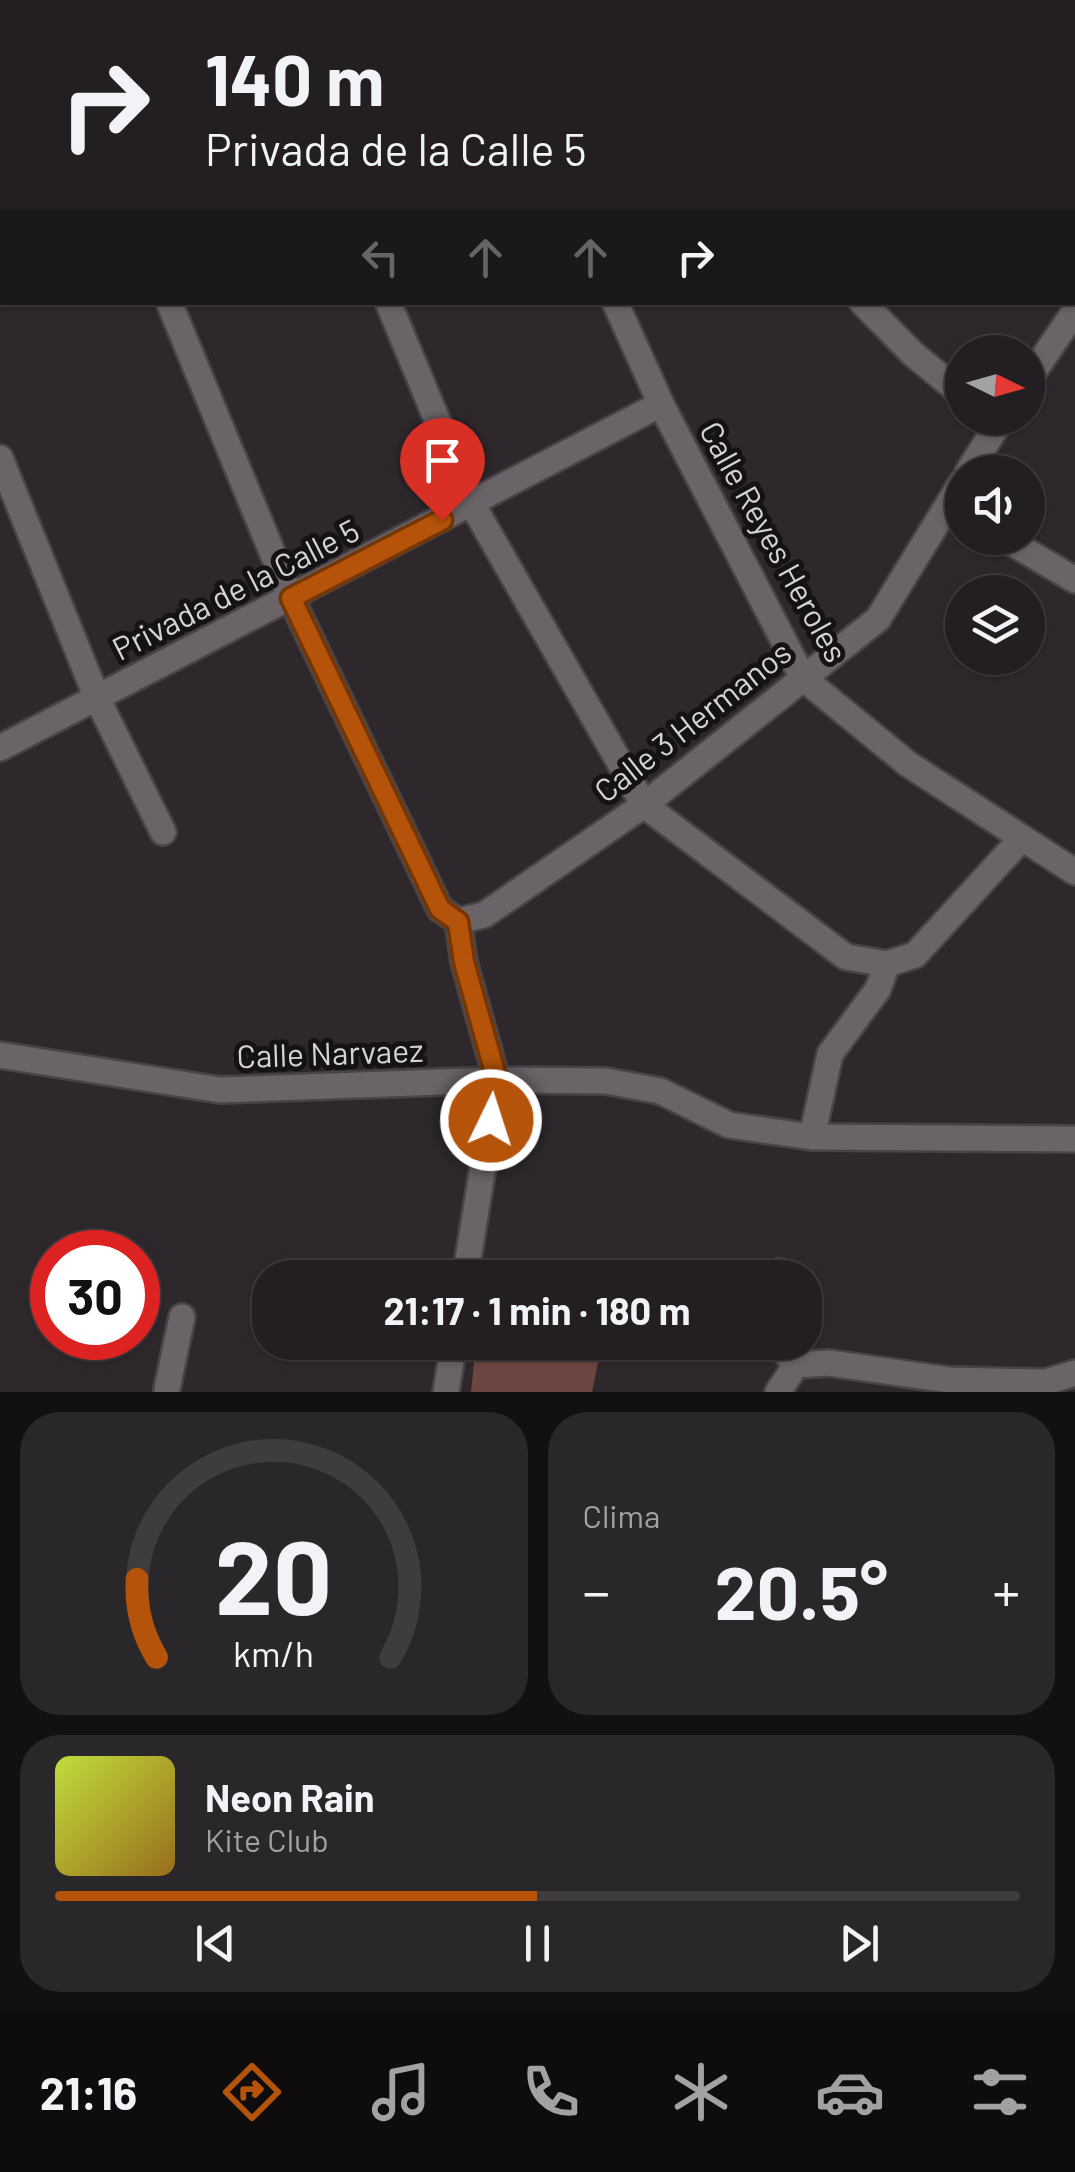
<!DOCTYPE html>
<html lang="es">
<head>
<meta charset="utf-8">
<style>
	body { margin:0; font-family:Barlow,sans-serif; background:#2a272a; color:#f1f3f6; height:100vh; display:flex; flex-direction:column; font-size:38px; white-space:nowrap }
	* { box-sizing:border-box; margin:0 }
	p { font-size:32px; color:#a2a2a5 }
	.icon { flex:none; width:55px; height:55px; fill:none; stroke:currentColor; stroke-width:2; stroke-linecap:round; stroke-linejoin:round }
	.map { position:relative; height:1392px; overflow:hidden }
	.details { display:flex; flex-direction:column; gap:20px; padding:20px; background:#131012; flex:1 }
	.details>* { flex:none }
	.top-card { position:absolute; left:0px; top:0px; width:1075px; height:305px; box-shadow:0 2px 8px #0004,0 0 0 2px #3f3c3f; background:#221e21; color:#f1f3f6; overflow:hidden }
	.needle { width:65px; rotate:95deg }
	.controls { position:absolute; left:945px; top:335px; display:grid; gap:20px }
	.controls a { display:grid; place-items:center; width:100px; height:100px; border-radius:50%; background:#221e21; box-shadow:0 2px 8px #0004,0 0 0 2px #3f3c3f; font-size:50px }
	.speed { position:absolute; left:30px; top:1230px; display:flex; gap:20px; font-size:50px; font-weight:700; text-align:center }
	.speed>* { display:grid; place-content:center; width:130px; height:130px; border-radius:50%; background:#221e21; box-shadow:0 2px 8px #0004,0 0 0 2px #3f3c3f; line-height:1 }
	.speed .limit { border:15px solid #d22; background:#fff; color:#111 }
	.pin { position:absolute; display:grid; place-items:center; width:85px; height:85px; color:#fff; margin:-102px -42px; border-radius:50% 50% 50% 0; rotate:-45deg; box-shadow:0 0 10px #0007 }
	.pin .icon { rotate:45deg }
	.me { position:absolute; width:110px; margin:-55px; rotate:4deg; stroke-linejoin:round; filter:drop-shadow(0 0 8px #0008) }
	.turn { display:flex; align-items:center; gap:35px; height:210px; padding:0 40px; font-size:45px }
	.turn .icon { width:130px; height:130px; stroke-width:2.5 }
	.turn b { display:block; font-size:70px; line-height:85px }
	.lanes { display:flex; align-items:center; height:95px; padding:0 40px; background:#0003; justify-content:center; gap:50px; direction:ltr }
	.lanes .off { opacity:.35 }
	.big { font-size:75px; font-weight:700; line-height:1.1 }
	.details .tile { flex:1; display:flex; flex-direction:column; justify-content:center; gap:15px; min-width:0; padding:0 35px; border-radius:40px; background:#2a272a }
	.details .dial { align-items:center; gap:0 }
	.dial svg { height:260px; overflow:visible; fill:none; stroke:#3f3c3f; stroke-width:7; stroke-linecap:round; text-anchor:middle }
	.dial text { fill:#f1f3f6; stroke:none }
	.song { display:flex; align-items:center; gap:30px }
	.cover { width:120px; height:120px; border-radius:15px; background:linear-gradient(135deg,hsl(70 70% 55%),hsl(40 70% 35%)) }
	.played { height:10px; border-radius:5px; background:linear-gradient(90deg,#b45309 50%,#3f3c3f 50%) }
	.keys { display:flex; justify-content:space-around; direction:ltr }
	.heat { display:flex; justify-content:space-between; align-items:center; font-size:55px; direction:ltr }
	.details .tiles { flex:1; display:grid; gap:20px; grid-template-columns:1fr 1fr }
	.tile:last-child { grid-column:span 2 }
	.trip { position:absolute; left:252px; top:1260px; width:570px; height:100px; border-radius:40px; background:#221e21; box-shadow:0 2px 8px #0004,0 0 0 2px #3f3c3f; font-weight:700; line-height:100px; text-align:center }
	.tabs { display:flex; height:160px; justify-content:space-around; align-items:center; background:#0e0c0d; color:#a2a2a5 }
	.tabs .icon { width:70px; height:70px }
	.tabs .active { color:#b45309 }
	.tabs b { font-size:45px; color:#f1f3f6 }
	.map>svg:first-child { display:block }
</style>
</head>
<body>
<div class="map">
<svg width="1075" height="1392" viewBox="0 0 1075 1392">
	<rect width="100%" height="100%" fill="#2e282c"/>
	<path fill="#6e4641" d="M476 1343H602L592 1392H471Z"/>
	<g fill="none" stroke-linecap="round" stroke-linejoin="round">
		<g stroke="#484347" stroke-width="30">
			<path id="street" d="M259 0 260 2
				M479 0 480 2
				M717 0 718 2
				M898 0 899 2
				M1022 0 1024 2
				M83 2 85 0
				M427 2 430 0
				M1072 51 1075 54
				M0 97 2 94
				M0 260 2 259
				M169 302 291 598 440 909 458 921 464 962 497 1080 465 1278
				M388 302 472 504 644 805 846 957 887 964 915 955 1022 838
				M615 302 661 404 803 678 908 764 1075 872
				M862 302 913 354 962 394
				M1028 380 1075 311
				M0 458 97 698 163 832
				M968 472 1002 418
				M1004 538 1075 580
				M0 748 661 404
				M458 921 484 915 644 805 878 619 962 482
				M0 1055 220 1090 497 1080 606 1081 660 1091 729 1125 812 1137 1075 1139
				M812 1137 830 1054 878 989 887 964
				M779 1272V1278
				M781 1342V1347L796 1365
				M796 1365 829 1363 949 1380 1046 1382 1075 1373
				M167 1389 182 1317
				M446 1392 454 1342
				M778 1392 796 1365"/>
		</g>
		<use href="#street" stroke="#6a6368" stroke-width="25"/>
	</g>
	<g fill="none" stroke-linecap="round" stroke-linejoin="round">
		<g stroke="#753606" stroke-width="25">
			<path id="route" d="M442 520 291 598 440 909 458 922 464 962 497 1080 491 1120"/>
		</g>
		<use href="#route" stroke="#b45309" stroke-width="18"/>
	</g>
	<g text-anchor="middle" stroke-width="10" stroke-linejoin="round" paint-order="stroke">
		<g font-size="32" fill="#d6d2d5" stroke="#141214">
			<text transform="translate(773 542) rotate(61)" y="11">Calle Reyes Heroles</text>
			<text transform="translate(236 590) rotate(-27)" y="11">Privada de la Calle 5</text>
			<text transform="translate(693 722) rotate(-38)" y="11">Calle 3 Hermanos</text>
			<text transform="translate(330 1054) rotate(-2)" y="11">Calle Narvaez</text>
		</g>
	</g>
</svg>
<div class="controls">
<a><svg class="needle" viewBox="-14 -14 28 28"><path d="M0-13l5 13h-10z" fill="#e53935"/><path d="M0 13l5-13h-10z" fill="#a2a2a5"/></svg></a>
<a><svg class="icon" aria-label="sound" viewBox="0 0 24 24"><path d="M4 9h4l5-4v14l-5-4H4zM17 9q2 3 0 6"/></svg></a>
<a><svg class="icon" aria-label="layers" viewBox="0 0 24 24"><path d="M12 4l9 5-9 5-9-5zM3 14l9 5 9-5"/></svg></a>
</div>
<div class="speed"><div class="limit">30</div></div>
<div class="pin" style="left:442px;top:520px;background:#d93025"><svg class="icon" aria-label="arrive" viewBox="0 0 24 24"><path d="M6 21V4h12l-3 4 3 4H6"/></svg></div>
<svg class="me" style="left:491px;top:1120px" viewBox="-20 -20 40 40"><circle r="17" fill="#b45309" stroke="#fff" stroke-width="3"/><path d="M0-11L8 9 0 5-8 9z" fill="#fff"/></svg>
<div class="trip">21:17 · 1 min · 180 m</div>
<div class="top-card">
<div class="turn"><svg class="icon" aria-label="right" viewBox="0 0 24 24"><path d="M7 20v-9h11M14 6l5 5-5 5"/></svg><div><b>140 m</b>Privada de la Calle 5</div></div>
<div class="lanes"><svg class="icon off" aria-label="left" viewBox="0 0 24 24"><path d="M17 20v-9H6M10 6l-5 5 5 5"/></svg><svg class="icon off" aria-label="ahead" viewBox="0 0 24 24"><path d="M12 20V5M6 11l6-6 6 6"/></svg><svg class="icon off" aria-label="ahead" viewBox="0 0 24 24"><path d="M12 20V5M6 11l6-6 6 6"/></svg><svg class="icon" aria-label="right" viewBox="0 0 24 24"><path d="M7 20v-9h11M14 6l5 5-5 5"/></svg></div>
</div>
</div>
<section class="details">
<div class="tiles">
<div class="tile dial"><svg viewBox="0 0 100 80">
<path d="M14 69A42 42 0 1 1 86 69"/>
<path d="M14 69A42 42 0 0 1 8 45" stroke="#b45309"/>
<text x="50" y="56" font-size="32" font-weight="700">20</text>
<text x="50" y="72" font-size="11">km/h</text>
</svg></div>
<div class="tile"><p>Clima</p>
<div class="heat"><a>−</a><b class="big">20.5°</b><a>+</a></div>
</div>
<div class="tile">
<div class="song"><i class="cover"></i><div><b>Neon Rain</b><p>Kite Club</p></div></div>
<div class="played"></div>
<div class="keys"><svg class="icon" aria-label="previous" viewBox="0 0 24 24"><path d="M18 5L8 12l10 7zM5 5v14"/></svg><svg class="icon" aria-label="pause" viewBox="0 0 24 24"><path d="M8 5v14M16 5v14"/></svg><svg class="icon" aria-label="next" viewBox="0 0 24 24"><path d="M6 5l10 7-10 7zM19 5v14"/></svg></div>
</div>
</div>
</section>
<nav class="tabs">
<b>21:16</b>
<svg class="icon active" aria-label="directions" viewBox="0 0 24 24"><path d="M12 3l9 9-9 9-9-9zM9 14v-3h6M13 9l2 2-2 2"/></svg>
<svg class="icon" aria-label="music" viewBox="0 0 24 24"><path d="M9 18V5l10-2v13"/><circle cx="6" cy="18" r="3"/><circle cx="16" cy="16" r="3"/></svg>
<svg class="icon" aria-label="phone" viewBox="0 0 24 24"><path d="M5 4h4l2 5-3 2q2 4 5 5l2-3 5 2v4C11 20 4 13 5 4z"/></svg>
<svg class="icon" aria-label="climate" viewBox="0 0 24 24"><path d="M12 3v18M4 7l16 10M4 17L20 7"/></svg>
<svg class="icon" aria-label="car" viewBox="0 0 24 24"><path d="M5 17H2v-5l4-1 3-4h7l3 4 3 1v5h-3M9 17h6M6 11h13"/><circle cx="7" cy="17" r="2"/><circle cx="17" cy="17" r="2"/></svg>
<svg class="icon" aria-label="filters" viewBox="0 0 24 24"><path d="M4 7h16M4 17h16"/><circle cx="9" cy="7" r="2"/><circle cx="15" cy="17" r="2"/></svg>
</nav>
</body>
</html>
